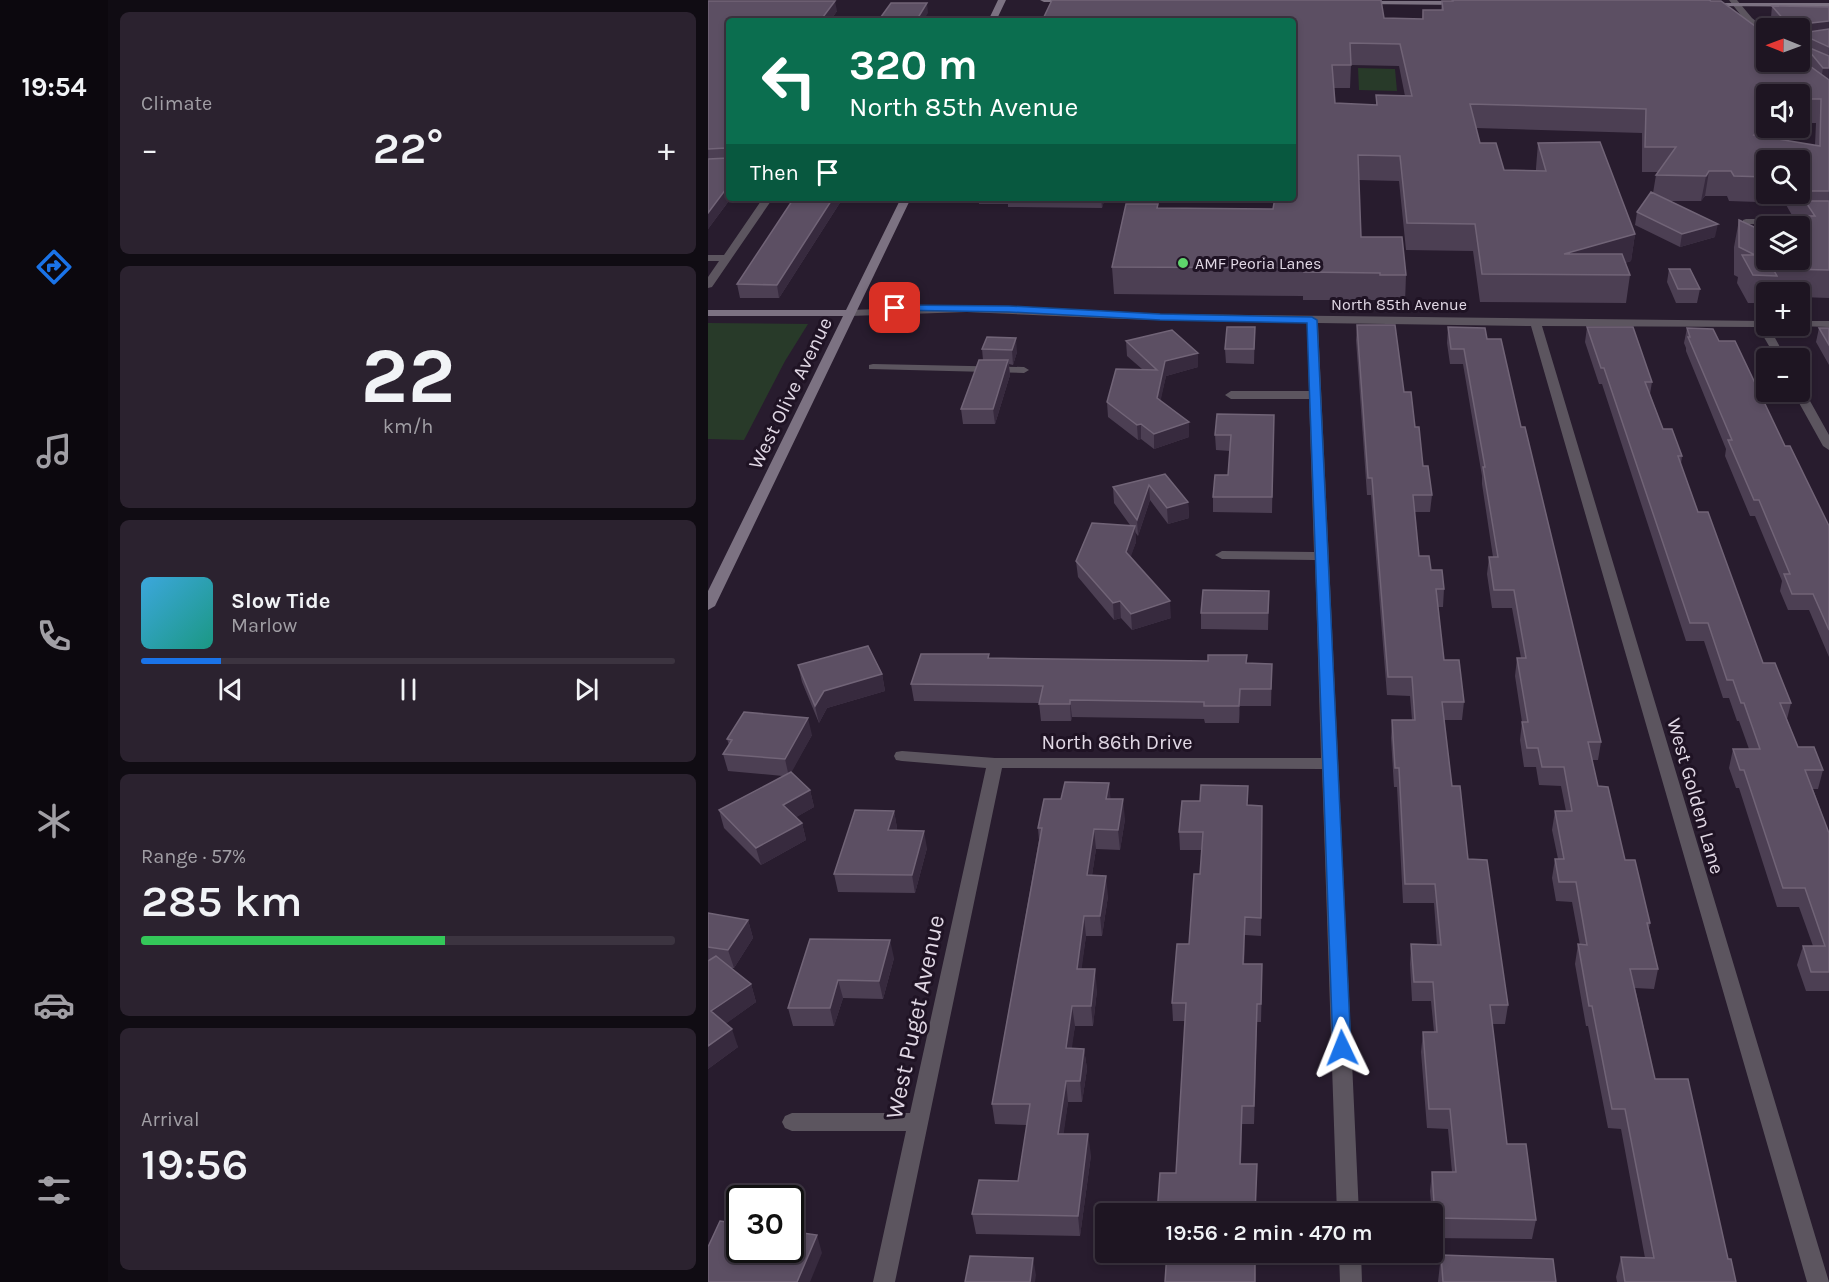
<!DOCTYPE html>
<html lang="en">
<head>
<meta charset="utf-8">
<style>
	body { margin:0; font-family:Karla,sans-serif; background:#2b222f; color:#f1f3f6; height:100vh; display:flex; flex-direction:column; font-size:22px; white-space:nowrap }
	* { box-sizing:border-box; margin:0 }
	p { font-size:20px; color:#a19fa5 }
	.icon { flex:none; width:33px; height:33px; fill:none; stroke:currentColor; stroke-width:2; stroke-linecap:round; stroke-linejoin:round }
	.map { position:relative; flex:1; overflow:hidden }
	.sheet { display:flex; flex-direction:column; gap:12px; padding:12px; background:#100c13; width:600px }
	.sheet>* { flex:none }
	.guide { position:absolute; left:18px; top:18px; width:570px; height:183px; border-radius:6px; box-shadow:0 3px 9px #0003,0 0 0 2px #3c3440; background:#0b6e4f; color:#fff; overflow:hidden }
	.needle { width:39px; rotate:271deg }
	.buttons { position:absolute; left:1048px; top:18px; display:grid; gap:12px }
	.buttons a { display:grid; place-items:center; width:54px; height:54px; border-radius:6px; background:#1e1522; box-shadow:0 3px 9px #0003,0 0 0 2px #3c3440; font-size:30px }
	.speed { position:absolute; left:18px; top:1185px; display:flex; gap:12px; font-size:30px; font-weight:700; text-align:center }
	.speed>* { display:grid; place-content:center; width:78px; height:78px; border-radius:50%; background:#1e1522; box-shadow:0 3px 9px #0003,0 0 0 2px #3c3440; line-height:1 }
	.speed .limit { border:3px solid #111; border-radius:9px; background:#fff; color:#111 }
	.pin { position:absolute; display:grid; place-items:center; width:51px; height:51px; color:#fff; margin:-26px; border-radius:12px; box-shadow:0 3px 9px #0006 }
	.me { position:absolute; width:66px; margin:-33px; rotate:358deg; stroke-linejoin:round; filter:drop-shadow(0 0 4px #0008) }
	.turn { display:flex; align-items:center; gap:21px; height:126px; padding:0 24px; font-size:27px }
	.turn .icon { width:78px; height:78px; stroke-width:2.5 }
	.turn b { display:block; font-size:42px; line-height:51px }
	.then { display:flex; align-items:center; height:57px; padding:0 24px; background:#0003; gap:12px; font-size:22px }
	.big { font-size:45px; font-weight:600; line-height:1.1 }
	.sheet .tile { flex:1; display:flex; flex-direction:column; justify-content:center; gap:9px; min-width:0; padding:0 21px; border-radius:9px; background:#2b222f }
	.sheet .dial { align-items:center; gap:0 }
	.dial b { font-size:78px; line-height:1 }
	.song { display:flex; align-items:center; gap:18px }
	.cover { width:72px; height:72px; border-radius:9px; background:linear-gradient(135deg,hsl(200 70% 55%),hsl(170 70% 35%)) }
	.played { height:6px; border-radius:3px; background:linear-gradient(90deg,#1a73e8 15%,#3c3440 15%) }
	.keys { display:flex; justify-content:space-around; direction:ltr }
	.heat { display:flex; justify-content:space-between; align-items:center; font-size:33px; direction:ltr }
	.charge { height:9px; border-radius:4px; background:linear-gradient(90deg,#34c759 57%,#3c3440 0) }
	.trip { position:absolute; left:387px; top:1203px; width:348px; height:60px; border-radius:6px; background:#1e1522; box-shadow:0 3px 9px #0003,0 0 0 2px #3c3440; font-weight:600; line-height:60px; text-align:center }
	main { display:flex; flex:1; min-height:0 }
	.menu { display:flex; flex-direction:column; width:108px; justify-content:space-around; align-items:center; background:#0c080e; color:#a19fa5 }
	.menu .icon { width:42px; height:42px }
	.menu .current { color:#1a73e8 }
	.menu b { font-size:27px; color:#f1f3f6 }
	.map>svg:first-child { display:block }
</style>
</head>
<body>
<main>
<nav class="menu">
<b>19:54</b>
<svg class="icon current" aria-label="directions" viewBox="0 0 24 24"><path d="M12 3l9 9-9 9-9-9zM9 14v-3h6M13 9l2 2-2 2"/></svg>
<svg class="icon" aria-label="music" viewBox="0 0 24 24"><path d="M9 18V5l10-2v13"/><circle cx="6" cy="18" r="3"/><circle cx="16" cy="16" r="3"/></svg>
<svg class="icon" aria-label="phone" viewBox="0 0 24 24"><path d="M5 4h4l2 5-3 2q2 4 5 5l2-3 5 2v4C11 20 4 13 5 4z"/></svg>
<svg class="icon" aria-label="climate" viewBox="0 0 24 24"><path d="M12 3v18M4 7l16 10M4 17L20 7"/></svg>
<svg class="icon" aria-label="car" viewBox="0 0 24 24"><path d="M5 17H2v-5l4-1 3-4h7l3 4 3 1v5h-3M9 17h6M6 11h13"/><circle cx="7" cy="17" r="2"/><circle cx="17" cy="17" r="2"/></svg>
<svg class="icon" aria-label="filters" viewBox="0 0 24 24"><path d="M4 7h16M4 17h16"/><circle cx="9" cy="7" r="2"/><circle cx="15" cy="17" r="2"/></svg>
</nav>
<section class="sheet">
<div class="tile"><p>Climate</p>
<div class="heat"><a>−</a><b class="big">22°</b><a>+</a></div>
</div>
<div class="tile dial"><b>22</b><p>km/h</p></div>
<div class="tile">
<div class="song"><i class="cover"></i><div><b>Slow Tide</b><p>Marlow</p></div></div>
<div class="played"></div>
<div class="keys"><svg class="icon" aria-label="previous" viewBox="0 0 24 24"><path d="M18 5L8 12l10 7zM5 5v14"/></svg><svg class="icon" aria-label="pause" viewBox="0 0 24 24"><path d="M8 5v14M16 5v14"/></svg><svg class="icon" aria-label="next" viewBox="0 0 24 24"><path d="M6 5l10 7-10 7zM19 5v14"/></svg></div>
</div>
<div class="tile"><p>Range · 57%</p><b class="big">285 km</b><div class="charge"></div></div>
<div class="tile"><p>Arrival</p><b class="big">19:56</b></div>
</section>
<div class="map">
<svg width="1121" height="1282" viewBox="0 0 1121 1282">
	<rect width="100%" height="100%" fill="#281c2e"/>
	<path fill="#283a29" d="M650 68 687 69 689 91 651 90Z
		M0 323 100 324 77 361 36 440 0 439Z"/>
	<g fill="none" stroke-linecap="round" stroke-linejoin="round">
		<path fill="#5c555f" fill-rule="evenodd" d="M165 364 316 367 321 370 316 373 161 369V365Z"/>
		<path fill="#5c555f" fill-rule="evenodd" d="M1021 0H1029L1044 18 1059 30V35L1038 22Z
			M1092 48 1121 61V66L1092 53Z
			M55 198H65L4 287 0 288V277L11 261H0V255H16Z
			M1038 219H1121V225L1035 224V220Z
			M259 306 455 314 1059 321V326H1063L1061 327 1078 358H1068L1050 327 834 326 1121 1282H1099L823 326 610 323 651 1214H629L614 769 294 768 187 1282H165L198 1131H84L77 1128 74 1122 77 1116 84 1113H202L278 768 194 761 188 760 186 756 188 752 194 751 287 758H613L607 560 514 559 507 555 514 551 606 552 601 399H523L517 395 523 391H601L599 323 416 319 259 312 142 316 137 313 142 310Z
			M1092 321H1121V327L1088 326H1092Z
			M1092 389 1097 392 1121 435V450L1115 446 1085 392H1092Z
			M631 1252H653L654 1282H632Z"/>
		<path fill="#7c7282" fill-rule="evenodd" d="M290 0H298L288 21H280Z
			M332 0H378L374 2H336Z
			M651 1H752L756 3 752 5 653 4Z
			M996 3H1121V7L998 6Z
			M193 198H203L7 606 0 610V591L135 316H0V310H138Z"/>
	</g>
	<path fill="#4c3f53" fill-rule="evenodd" d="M743 0H1001L1102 66 1095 57 1096 48 1093 46 1092 28H1072L1063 17 1064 6 1121 7V79H1120L1121 80V298L1092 297V292H1059V303H1040L1029 283 1030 277 1026 275V247L1031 220 1049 229 1051 219 1089 222 1090 217H1085L1077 203 1021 201 1019 196H997L993 201H962L1007 237 972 247 927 225 929 212 945 193 948 175 950 172H934V133L768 128 772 143 796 170H828V168L830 143 927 234 923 261 917 263 922 275 918 303 772 302 765 251 698 250 691 181 651 180 653 237 698 275 697 303H670V300H595V296L406 294 404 267 450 208 565 209 585 21 676 18 714 19 715 10H733L734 1H743ZM643 65 691 66 697 96 668 95V105L627 103 626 88H642ZM1059 94H1092V123H1108L1107 145 1061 138 1069 128H1059ZM1059 160H1092V194H1059Z
		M0 1 129 11 122 21H21V198H23L0 229Z
		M86 198H135L71 298H32L29 284Z
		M270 198H397L394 208 300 207V204H271Z
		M961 269 992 289 989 303H968L959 282Z
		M649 325 696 392 707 427 715 466 724 495 722 512H706L711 556 723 570 736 589 735 607H730L736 660 756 702 754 720H736L744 786 760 859 800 1005 797 1024H784L799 1144 828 1220 824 1239 725 1238 724 1214 722 1191 724 1172H744L740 1129 719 1128 713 1052 715 1032H726L723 1001H704L702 964 703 944 729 945 726 903H695L689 787H686L683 738 684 720H704L702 696 679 695 663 495H659L648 340Z
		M547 327 546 364 518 363 517 349Z
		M740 327 779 339 813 427 893 742 890 760H884L890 786 917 860 942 923 941 929 950 969 946 989 927 988 947 1079 1020 1259 1028 1282H909L908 1277 913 1257 937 1258 913 1129 900 1128 880 1026H878L867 964 870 944 872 945 864 902 848 901 844 878 847 859H850L844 830 847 811H858L853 786 831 785 828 767H816L812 740 814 722 807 676 809 658H813L804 608H784L779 574 781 557H785L774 484V476L755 364H742L739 343Z
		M879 327 944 382 942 394 955 429 974 456 973 464 990 512 1055 663 1083 703 1079 719 1090 747 1115 770 1110 789H1105L1121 833V991H1098L1089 965 1095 946H1105L1091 907H1069L1031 788H1028L1021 768 1025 749H1041L1031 721H1029L1021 698H1015L996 641H978L894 384H891L877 342Z
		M979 328 1011 341 1077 446 1121 526V657L1101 610H1080L1072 591 1074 581 1047 516H1042L1017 456 1018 449 978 351V348L976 343Z
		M1111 328H1121V365L1108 342Z
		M279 337 309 352 305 365 301 364 302 375 287 424H255L253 409 275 360 274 349Z
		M418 341 490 367 458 376 452 401 481 437 446 449 433 439 430 440 400 417 399 402 434 369 419 356Z
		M566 415 564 513 505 512V497L520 475 522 451 508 450 507 435Z
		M457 474 480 502 481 518 460 524 442 500 430 536 427 532 428 542 422 557 463 618 424 630 413 618 406 620 370 577 368 561 422 525 406 503 405 487Z
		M561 591 560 630 493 629V613Z
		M281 658 564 664 563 706H532L531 723H497L496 719 364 717 363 721H333L331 703 206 701 203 684Z
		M90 665 174 674 177 691 119 708 111 723 94 682Z
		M104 735 83 772 102 790 106 807 88 817 94 823 98 840 53 865 16 828 11 810 75 776 20 771 15 754 21 745 19 739Z
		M402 799 417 819 412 850 388 849 384 875 400 896 394 936H378L373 969 389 990 385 1026H367L363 1048 376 1049 379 1069 374 1102H360L355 1134 383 1155 372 1236 268 1234 264 1214 310 1181 319 1125 287 1124 284 1104 331 840 330 828Z
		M540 805 554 806 553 936 537 935 536 964 554 982 553 1022H549L546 1124H534L533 1164H549V1183L468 1173 477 1021H465L464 1003 481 944 492 874 494 850H472L471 832Z
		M186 811 189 828 188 830 219 848 207 893 130 892 126 874Z
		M0 913 40 920 45 938 26 968H23L43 984 48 1002 17 1024 30 1047 0 1069Z
		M102 939 186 958 175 999 135 998 126 1026H85L80 1008Z
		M733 1255 848 1282H730Z"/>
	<path fill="#372a3e" d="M127 1 129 11 122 21H112Z
		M219 3 220 13 215 21H208Z
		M1121 21V32L1092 35V26L1094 24Z
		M1095 35 1093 46H1092V36Z
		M1115 68H1121V79L1113 80Z
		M1059 121V128H1069L1042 160 1046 135Z
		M1001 171 997 196 993 201 998 176Z
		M21 185V198H23L0 229V213Z
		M125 198H135L71 298 69 285Z
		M393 198H397L394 208Z
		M1010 224 1007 237 972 247 974 234Z
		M927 234 923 261 875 275 856 254Z
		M308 338 309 352 305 365 304 350Z
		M490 353V367L458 376 450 413 449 398 457 361Z
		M300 360 302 375 287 424 285 409Z
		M481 422V437L446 449V434Z
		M433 424V439L430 440 429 425Z
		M441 485 442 500 430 536 429 520Z
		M480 502 481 518 460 524 459 508Z
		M427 526 428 542 419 568 418 552Z
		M412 601 413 618 406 620 405 603Z
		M462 601 463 618 424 630 423 614Z
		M174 674 177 691 119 708 111 723 107 706 116 691Z
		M532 689V706L531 723V706Z
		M362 700 364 717 363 721 362 704Z
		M100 718 104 735 81 777 77 759Z
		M401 783 403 803 398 799Z
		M102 790 106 807 80 822 75 805Z
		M415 799 417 819 412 850 410 830Z
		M186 811 189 828 183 848 180 830Z
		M94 823 98 840 53 865 48 848Z
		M386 829 388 849 381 895 379 875Z
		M216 831 219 848 207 893 204 875Z
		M398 876 400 896 394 936 392 916Z
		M376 916 378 936 371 989 369 969Z
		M537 917V935L536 982 535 964Z
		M40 920 45 938 26 968 20 950Z
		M182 940 186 958 175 999 171 981Z
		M387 969 389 990 385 1026 383 1006Z
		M130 980 135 998 126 1026 122 1008Z
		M43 984 48 1002 9 1030 3 1011Z
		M549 1004V1022L546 1124V1106Z
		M364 1006 367 1026 361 1069 358 1048Z
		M24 1029 30 1047 0 1069V1046Z
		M376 1049 379 1069 374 1102 372 1081Z
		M358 1081 360 1102 353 1154 350 1134Z
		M534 1106V1124L532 1182V1164Z
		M380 1134 383 1155 372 1236 370 1216Z
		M109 1235 114 1253 102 1282H89Z
		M325 1258 328 1275 327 1282H322Z"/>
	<path fill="#5c4f63" stroke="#716477" stroke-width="1.5" fill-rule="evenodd" d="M344 0H673L676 18 715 19V10H735L734 1H745V0H1001L1003 1H1013L1059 35V62H1092V59L1121 80V191H1092V160H1059V177L1026 176 1023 171H1001L998 176 948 175 968 147H937L938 109 762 104 772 143H788L796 170 838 171 830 143 892 142 927 234 856 254H914L922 275 774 274 767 224 699 223 692 156 650 155 653 237H694L698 275H672V273L596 272V268L404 267 418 204H450L449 208 565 209 567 198H585V21H334ZM642 43 692 44 704 96 668 95 669 105 627 103 624 65H643ZM1059 94H1092V99H1113L1112 146 1046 135 1059 121Z
		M0 1H127L112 21H21V185L0 213V159L20 158 21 150 18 148 0 149Z
		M183 3H219L208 21H170Z
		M1064 6 1121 7V21L1094 24 1092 26 1094 33 1121 29V47L1095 35 1092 36V39V28H1083Z
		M1097 46 1121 56V68H1115Z
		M943 192 1010 224 974 234 929 212Z
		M86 198H125L69 285 29 284Z
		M1097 201H1121V270L1076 269 1061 262 1069 276 1045 275 1034 255H1047L1031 247V220L1059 233V260H1092V226H1059V232L1051 219 1094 223 1090 216H1107Z
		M961 269H982L992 289H970Z
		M649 325H687L696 392H703L707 427H711L715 466H720L724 495H705L711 556H721L723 570H734L736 589H728L736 660H751L756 702H734L744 786H752L760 859 779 860 800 1005H782L799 1144H818L828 1220 727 1218 724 1172H748L742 1109H721L715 1032H729L725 982H706L703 944 733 945 727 884H697L691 768H687L684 720H707L704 677H680L664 478H660Z
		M519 327H547L546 349H517Z
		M740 327 777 328 779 339H793L813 427H817L893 742H880L890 786 900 787 917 860H927L942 923H939L950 969H922L947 1079H980L1020 1259H1023L1028 1282H917L913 1257 946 1258 917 1109H904L884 1006H881L870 944 879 945 868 882H851L847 859H856L847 811H864L856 767H834L830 748H819L814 722H820L809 658H818L806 590H786L781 557H790L775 467H777L756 349H743Z
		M879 327H925L944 382H937L955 429H964L974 456H970L990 512H1000L1055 663H1067L1083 703H1072L1090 747H1106L1115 770H1097L1121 833V972H1103L1095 946H1117L1097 888H1075L1036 770H1032L1025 749H1052L1036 703H1033L1025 680H1019L1000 623H982L896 368H893Z
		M979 328 1005 329 1011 341H1027L1077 446H1082L1121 526V630L1105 594H1084L1076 574H1082L1051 500H1046L1020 440H1024L980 337H982Z
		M1111 328H1121V345Z
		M464 330 490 353 457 361 449 398 481 422 446 434 433 424 429 425 399 402 408 369 449 370 418 341Z
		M279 337 308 338 304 350 274 349Z
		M271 360H300L285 409H253Z
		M509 414 566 415 564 497H505L507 475H520L523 435H507Z
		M457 474 480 502 459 508 441 485 429 520 405 487Z
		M384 523 427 526 418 552 462 601 423 614 412 601 405 603 368 561Z
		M495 590 561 591 560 613H493Z
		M160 646 174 674 116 691 107 706 90 665Z
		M213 654H281L280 658 500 661V655H539L538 663 564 664 563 689H532L531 706H496V702L362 700V704H331L335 686 203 684Z
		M36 712 100 718 77 759 15 754 24 740 19 739Z
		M83 772 102 790 75 805 94 823 48 848 11 810Z
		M357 782 401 783 398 799H415L410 830 386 829 379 875 398 876 392 916H376L369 969H387L383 1006H364L358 1048 376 1049 372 1081H358L350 1134H380L370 1216 264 1214 271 1180 310 1181 322 1104H284L334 828H330L336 799H353Z
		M493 785 540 786 539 805 554 806 553 918 537 917 535 964H554L553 1004H549L546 1106H534L532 1164H549L547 1214H449L452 1173H468L478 1003H464L469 944H481L486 874H492L495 832H471L474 801H492Z
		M147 810 186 811 180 830 216 831 204 875 126 874Z
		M0 913 40 920 20 950 0 947Z
		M102 939 182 940 171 981 130 980 122 1008H80Z
		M8 956 43 984 3 1011 24 1029 0 1046V961Z
		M12 1221 32 1224V1250H82V1231L109 1235 89 1282H0V1247Z
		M459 1252H547V1282H457Z
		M733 1255 845 1259 848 1282H735Z
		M262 1256 325 1258 322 1282H257Z"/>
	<path fill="#1a73e8" stroke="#114b97" stroke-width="1.5" d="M187 305 301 306 452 314 604 317 609 320 643 1048 641 1053 634 1055 628 1053 625 1048 599 323 452 320 301 312 184 310 182 308Z"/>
	<circle fill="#5ed56b" stroke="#1f1324" stroke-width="2" cx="475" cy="263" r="6"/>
	<g text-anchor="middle" stroke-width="6" stroke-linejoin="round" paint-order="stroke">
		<g font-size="16" fill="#e1d8e5" stroke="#1f1324" text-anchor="start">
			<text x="487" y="269">AMF Peoria Lanes</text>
		</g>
		<g font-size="16" fill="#e1d8e5" stroke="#1f1324">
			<text x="691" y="310">North 85th Avenue</text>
		</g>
		<g font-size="20" fill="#e1d8e5" stroke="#1f1324">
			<text transform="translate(82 393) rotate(-64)" y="7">West Olive Avenue</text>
			<text x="409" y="749">North 86th Drive</text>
			<text transform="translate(988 796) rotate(74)" y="7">West Golden Lane</text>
		</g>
		<g font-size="24" fill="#e1d8e5" stroke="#1f1324">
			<text transform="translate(207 1017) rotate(-78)" y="8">West Puget Avenue</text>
		</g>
	</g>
</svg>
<div class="buttons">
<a><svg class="needle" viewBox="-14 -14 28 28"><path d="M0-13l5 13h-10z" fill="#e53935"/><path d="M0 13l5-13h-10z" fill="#a19fa5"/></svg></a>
<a><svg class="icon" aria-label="sound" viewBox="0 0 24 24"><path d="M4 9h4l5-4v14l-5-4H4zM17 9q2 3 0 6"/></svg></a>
<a><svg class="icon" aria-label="search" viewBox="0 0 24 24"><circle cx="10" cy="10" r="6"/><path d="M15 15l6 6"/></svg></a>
<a><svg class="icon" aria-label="layers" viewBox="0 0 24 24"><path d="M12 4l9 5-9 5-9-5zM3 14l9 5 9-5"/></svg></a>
<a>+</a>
<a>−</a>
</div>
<div class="speed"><div class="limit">30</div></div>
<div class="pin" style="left:187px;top:308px;background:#d93025"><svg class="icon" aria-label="arrive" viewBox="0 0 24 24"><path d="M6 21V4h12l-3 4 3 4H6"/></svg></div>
<svg class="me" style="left:634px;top:1048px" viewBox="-20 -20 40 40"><path d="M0-17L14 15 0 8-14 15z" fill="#1a73e8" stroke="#fff" stroke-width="4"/></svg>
<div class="trip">19:56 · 2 min · 470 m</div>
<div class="guide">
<div class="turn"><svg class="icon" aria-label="left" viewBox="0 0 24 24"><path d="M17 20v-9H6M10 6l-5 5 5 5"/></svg><div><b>320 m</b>North 85th Avenue</div></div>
<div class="then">Then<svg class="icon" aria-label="arrive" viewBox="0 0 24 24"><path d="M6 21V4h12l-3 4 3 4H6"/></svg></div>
</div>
</div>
</main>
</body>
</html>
